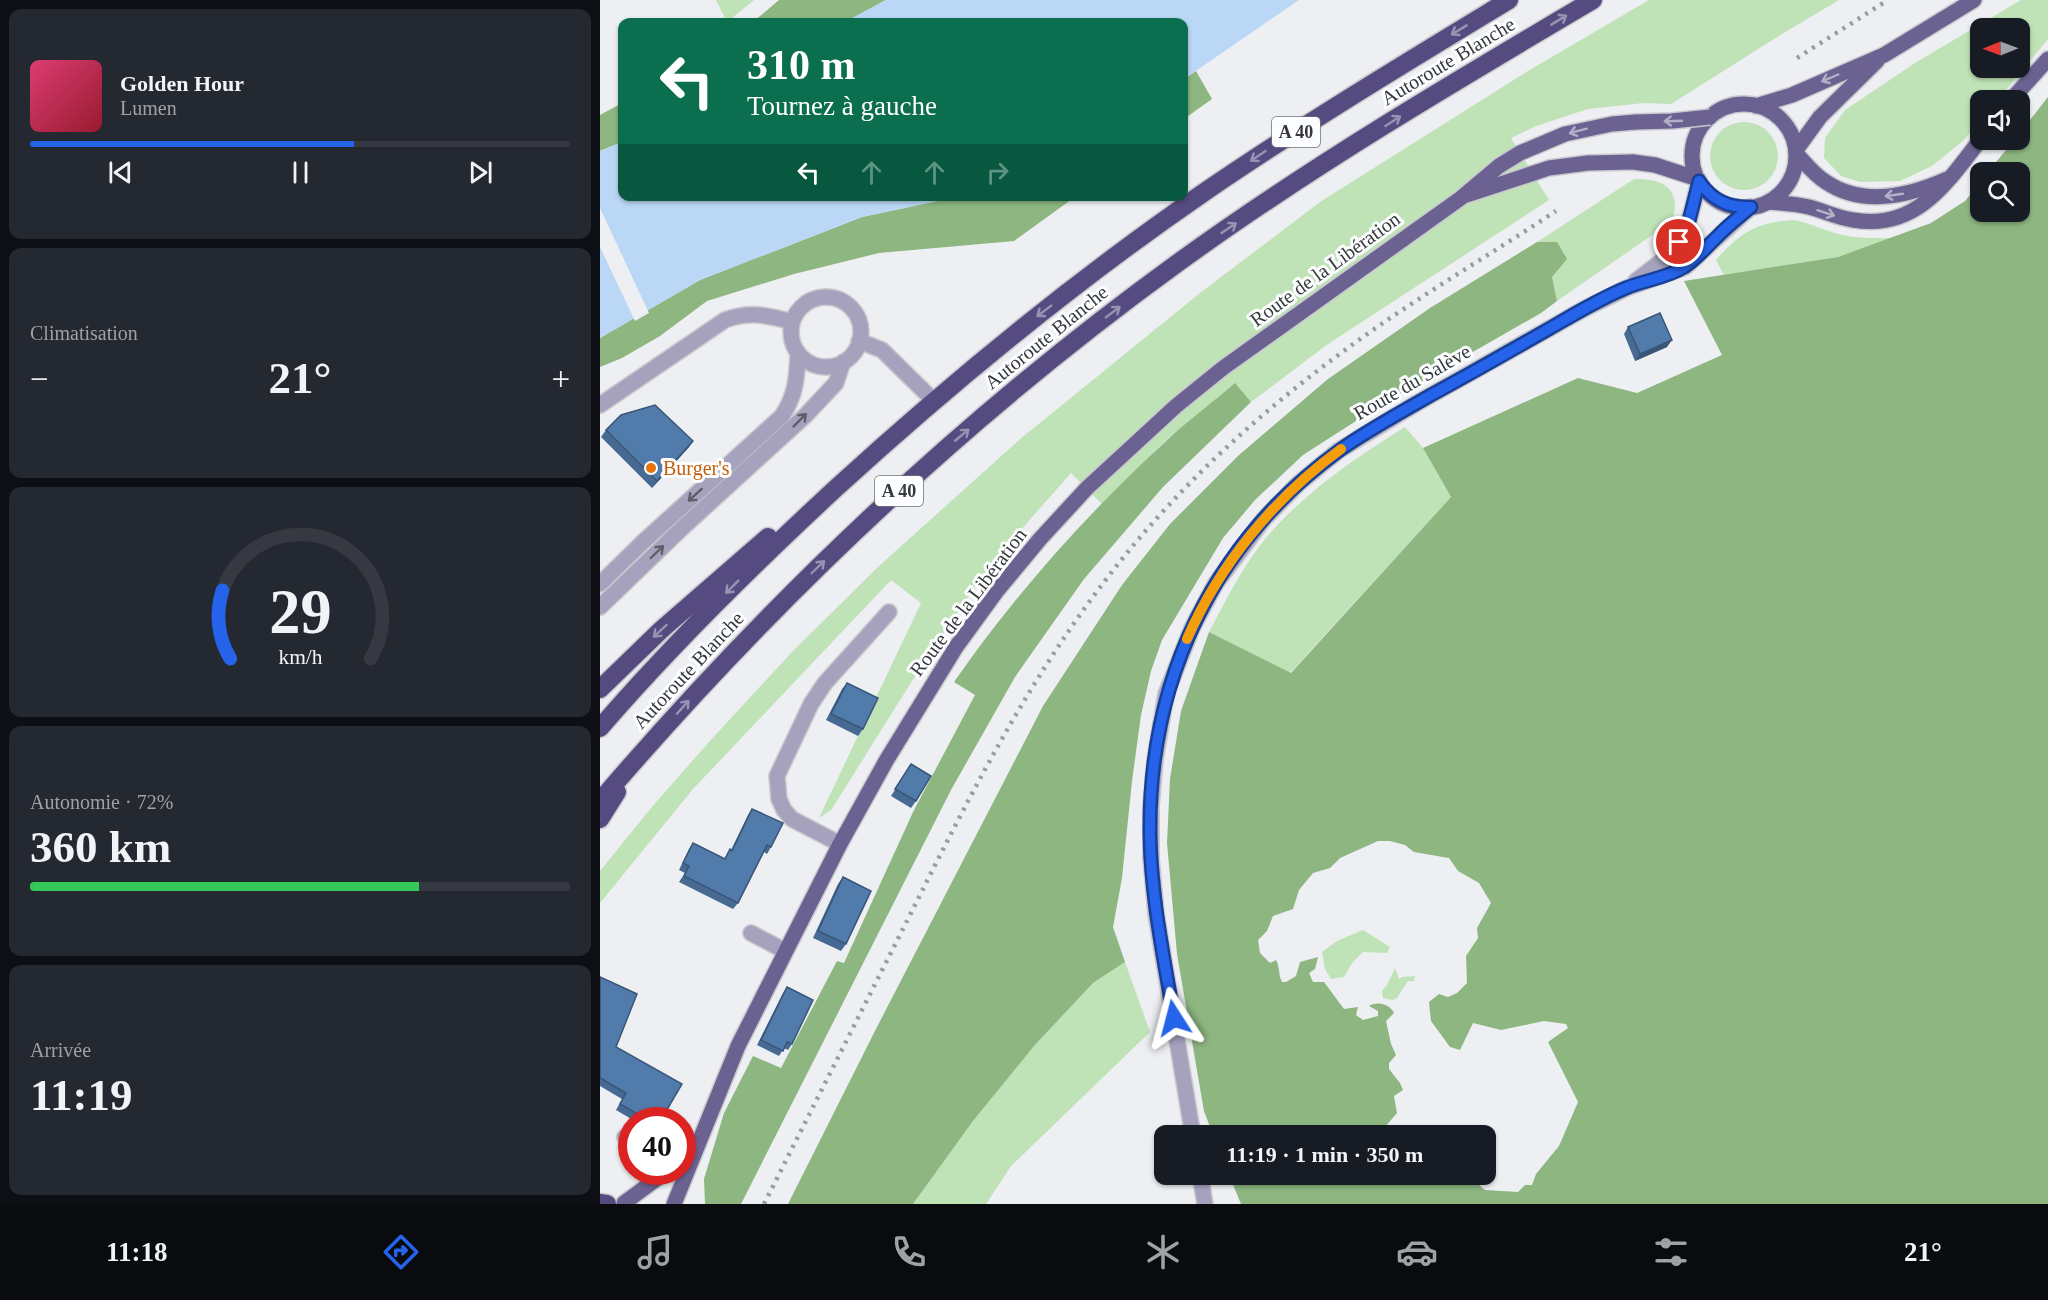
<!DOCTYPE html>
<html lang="fr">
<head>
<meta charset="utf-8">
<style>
	body { margin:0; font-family:"Times New Roman",serif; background:#242831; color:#f1f3f6; height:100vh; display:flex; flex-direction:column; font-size:22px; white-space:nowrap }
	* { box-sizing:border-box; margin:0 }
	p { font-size:20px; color:#9ea1a6 }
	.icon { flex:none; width:33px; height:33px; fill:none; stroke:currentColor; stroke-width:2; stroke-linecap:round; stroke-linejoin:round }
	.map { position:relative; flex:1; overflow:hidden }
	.side { display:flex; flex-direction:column; gap:9px; padding:9px; background:#0d0f14; width:600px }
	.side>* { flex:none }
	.guide { position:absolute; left:18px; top:18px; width:570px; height:183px; border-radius:12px; box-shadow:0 2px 4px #0004; background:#0b6e4f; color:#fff; overflow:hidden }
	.needle { width:39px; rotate:269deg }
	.buttons { position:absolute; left:1370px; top:18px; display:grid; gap:12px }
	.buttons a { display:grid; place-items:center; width:60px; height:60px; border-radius:12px; background:#171b24; box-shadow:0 2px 4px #0004; font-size:30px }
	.speed { position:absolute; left:18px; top:1107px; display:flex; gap:12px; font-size:30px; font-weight:700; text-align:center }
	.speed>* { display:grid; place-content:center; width:78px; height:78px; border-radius:50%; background:#171b24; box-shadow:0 2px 4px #0004; line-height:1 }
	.speed .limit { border:9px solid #d22; background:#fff; color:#111 }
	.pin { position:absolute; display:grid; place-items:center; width:51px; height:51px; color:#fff; margin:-26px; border:3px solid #fff; border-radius:50%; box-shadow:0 2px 6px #0007 }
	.me { position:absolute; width:66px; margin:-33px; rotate:351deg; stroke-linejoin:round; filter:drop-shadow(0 0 4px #0008) }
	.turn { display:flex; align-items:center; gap:21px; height:126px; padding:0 30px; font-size:27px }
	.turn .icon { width:78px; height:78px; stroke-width:2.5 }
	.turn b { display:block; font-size:42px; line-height:51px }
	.lanes { display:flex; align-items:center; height:57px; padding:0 30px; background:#0003; justify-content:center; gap:30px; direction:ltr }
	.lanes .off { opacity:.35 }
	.big { font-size:45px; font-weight:600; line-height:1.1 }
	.side .card { flex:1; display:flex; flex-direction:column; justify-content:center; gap:9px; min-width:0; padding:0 21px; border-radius:12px; background:#242831 }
	.side .dial { align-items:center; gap:0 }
	.dial svg { height:156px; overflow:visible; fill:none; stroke:#363941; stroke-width:7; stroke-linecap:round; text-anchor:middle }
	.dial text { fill:#f1f3f6; stroke:none }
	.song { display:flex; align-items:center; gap:18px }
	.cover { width:72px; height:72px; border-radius:9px; background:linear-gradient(135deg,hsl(340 70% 55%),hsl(350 70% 35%)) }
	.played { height:6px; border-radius:3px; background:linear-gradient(90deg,#2563eb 60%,#363941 60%) }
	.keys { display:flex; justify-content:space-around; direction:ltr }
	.heat { display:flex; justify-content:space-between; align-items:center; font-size:33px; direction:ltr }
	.charge { height:9px; border-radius:4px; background:linear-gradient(90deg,#34c759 72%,#363941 0) }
	.trip { position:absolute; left:554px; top:1125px; width:342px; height:60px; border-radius:12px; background:#171b24; box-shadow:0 2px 4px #0004; font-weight:600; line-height:60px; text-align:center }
	.dock { display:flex; height:96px; justify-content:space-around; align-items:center; background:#090b0e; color:#9ea1a6 }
	.dock .icon { width:42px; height:42px }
	.dock .current { color:#2563eb }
	.dock b { font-size:27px; color:#f1f3f6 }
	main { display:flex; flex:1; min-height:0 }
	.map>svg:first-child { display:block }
</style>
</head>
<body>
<main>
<section class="side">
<div class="card">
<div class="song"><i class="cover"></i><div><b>Golden Hour</b><p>Lumen</p></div></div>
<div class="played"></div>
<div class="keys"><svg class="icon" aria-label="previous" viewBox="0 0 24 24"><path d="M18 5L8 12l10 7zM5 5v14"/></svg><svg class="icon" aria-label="pause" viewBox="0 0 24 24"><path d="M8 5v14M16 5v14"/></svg><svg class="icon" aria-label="next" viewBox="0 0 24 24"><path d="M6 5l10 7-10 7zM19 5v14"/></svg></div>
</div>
<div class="card"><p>Climatisation</p>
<div class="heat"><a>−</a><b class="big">21°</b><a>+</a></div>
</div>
<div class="card dial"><svg viewBox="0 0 100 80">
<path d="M14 69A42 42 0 1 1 86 69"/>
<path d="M14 69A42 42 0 0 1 10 34" stroke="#2563eb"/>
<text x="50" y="56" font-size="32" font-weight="700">29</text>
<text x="50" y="72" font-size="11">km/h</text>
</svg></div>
<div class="card"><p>Autonomie · 72%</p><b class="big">360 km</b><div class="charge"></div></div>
<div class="card"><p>Arrivée</p><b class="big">11:19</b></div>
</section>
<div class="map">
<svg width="1448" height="1204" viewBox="0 0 1448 1204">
	<rect width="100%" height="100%" fill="#edeff2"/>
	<path fill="#bfe2b6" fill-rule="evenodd" d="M116 0H154L127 22Z
		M1049 0H1239L1182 34 1071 104 1044 103 988 109 936 126 911 138 949 200 728 344 651 402 635 384 566 440 502 504 471 473C441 507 410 541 383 577 328 651 281 732 231 810L219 818 321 603 291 580 93 789 0 903V871L51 808 109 742 192 652 279 566 419 440 600 293 720 202 928 71Z
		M1421 0H1448V39L1398 100H1380V121L1364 140 1332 166 1300 181 1260 182 1241 176 1224 158 1225 138 1245 110 1315 63ZM1380 28H1419V68H1380Z
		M1110 156a34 34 0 1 1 68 0a34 34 0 1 1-68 0Z
		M1034 179C1042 179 1050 179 1058 182 1075 187 1079 207 1071 222L957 301 952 277 957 242H937Z
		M1195 220C1212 224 1226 231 1242 235 1260 239 1278 238 1296 238L1238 257 1124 275 1116 260C1141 232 1157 222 1195 220Z
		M805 427 823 448 851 497 690 673 609 632C626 600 643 566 666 538 705 492 754 459 805 427Z
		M763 930 790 947 787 953 763 952 752 963 744 977 731 979 725 969 722 952 737 941Z
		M525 962 550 1032 411 1166 386 1204H313L373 1121 434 1046 493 983Z
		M795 968 799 979 802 977 815 976 814 981H808L797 998 793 1000 783 998 782 991 787 985Z"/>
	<path fill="#8db681" d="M179 0H286L245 22H153Z
		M596 71 612 99 584 119V79Z
		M1448 97V1204H641L629 1175H816C828 1181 838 1182 851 1179L857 1183 873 1180 885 1190 918 1192 925 1185H932L936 1174 959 1146 978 1102 948 1042 968 1028 966 1024 944 1021 901 1030 873 1023 860 1050 850 1047 831 1021 829 1002 839 994 848 997 857 993 867 983 866 956 878 938 877 928 891 903 879 883 858 871 849 858 814 852 805 845 790 841H778L740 858 730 868 713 873 699 890 693 909 673 916 667 931 658 940 660 953 670 963 676 960C680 967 678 974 682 982H686L696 976 700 962 718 957 715 969 709 973 713 982H724L744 1009 758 1007 756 1015 763 1020 778 1016V1011L769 1006C777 1001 790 1004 794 1013L786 1021 791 1044 796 1055 789 1063V1069L800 1083 803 1090 794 1096 797 1113 785 1127V1135H613L604 1111 577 954 567 843 570 779 581 711 609 632 691 673 851 497 823 448 978 378 1037 393 1122 355 1084 281 1238 257 1331 223 1365 201 1380 183V212H1419V172H1388L1414 140H1419V134Z
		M22 103V142L0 151V115Z
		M356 197H475L414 241 279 253 194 274 107 301 60 336 22 358 0 367V338L100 280 262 217Z
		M937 242H957L967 259 952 277 957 301 941 313 784 403 703 455 655 500 623 538 562 640 551 671 541 715 532 781 522 878 513 927 525 962 493 983 434 1046 373 1121 313 1204H188L278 1025 443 706 522 585 570 524 639 455 728 379 830 308Z
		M635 383 651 402 563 487 484 579 415 677 351 790 141 1204H105L104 1179 124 1113 153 1056 181 1068 237 961 244 963 314 810 375 695 354 682C417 592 485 516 565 442 587 421 612 403 635 383Z"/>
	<path fill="#bbd7f6" d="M286 0H699L584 79V22H245Z
		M22 142V196L356 197 262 217 100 280 0 338V151Z"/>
	<path fill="#edeff2" d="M0 208 49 313 35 321 0 247Z"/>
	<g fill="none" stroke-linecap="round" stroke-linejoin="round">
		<g stroke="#c9cacd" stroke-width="18">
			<path id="minor" d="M1036 281C1048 271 1062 262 1072 251 1089 232 1093 205 1099 181
				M191 332a35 35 0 1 1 70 0a35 35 0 1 1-70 0Z
				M259 341 282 350 333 400
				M0 405 125 320C149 311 168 315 192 322
				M0 584 43 542 182 416C196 395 197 377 198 353
				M0 607 81 529 205 416 236 383 243 362
				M240 844 192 819 184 810 179 799 177 776 211 704 225 683 289 612
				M151 933 185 951
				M593 1136 556 914 551 858V806L555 760 566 694 592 628 616 583 664 519 698 484 738 451 817 403 984 309 1029 287 1085 267 1151 207
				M25 1137 32 1141
				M600 1174 605 1204"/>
		</g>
		<g stroke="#c9cacd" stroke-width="18">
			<path id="major" d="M1411 100 1448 59
				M1092 156a52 52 0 1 1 104 0a52 52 0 1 1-104 0Z
				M1156 106 1192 95 1284 55 1374 0
				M1196 150 1220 117 1277 61
				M1196 153C1205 163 1214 175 1226 182 1263 207 1309 196 1347 179
				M1055 165 1098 179
				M867 195 949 168 988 163 1033 162
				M1168 202C1182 203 1196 204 1209 207 1224 211 1238 218 1253 220 1316 231 1347 183 1380 140
				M24 1203 66 1172
				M74 1204 138 1046 240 844 286 761 356 647 396 592 440 539 487 488 576 406 623 368 861 198 899 166 920 153 965 134 1012 124 1036 122"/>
		</g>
		<g stroke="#c9cacd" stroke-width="21">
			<path id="highway" d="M0 689 61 630 168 537
				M0 728C73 643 153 565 235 489 352 382 475 281 606 191 704 124 807 62 909 0
				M0 801C172 600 365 417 579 262 710 167 854 82 993 0
				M0 819 17 792
				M0 1203 7 1204"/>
		</g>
		<use href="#minor" stroke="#a6a2be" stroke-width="15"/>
		<use href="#major" stroke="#6b6292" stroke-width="15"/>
		<use href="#highway" stroke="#564b81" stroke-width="18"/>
		<path stroke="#9a9c9e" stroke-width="4.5" stroke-dasharray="3 6" stroke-linecap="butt" d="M1197 58 1288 0
			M164 1204C214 1105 264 1006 314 907 386 763 457 625 568 506 618 452 674 403 733 359 804 305 882 260 956 211"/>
		<g stroke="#c9cacd" stroke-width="18" stroke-linecap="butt">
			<path id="major-bridge" d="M1036 122 1072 121 1110 117
				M1033 162 1055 165"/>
		</g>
		<use href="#major-bridge" stroke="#6b6292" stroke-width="15"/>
	</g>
	<path fill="#466a92" d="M1028 327 1067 347 1035 361 1024 334Z
		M6 430 93 441 89 447 52 488 1 437Z
		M247 683 263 729 258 736 226 720 242 689Z
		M311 764 316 801 311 808 291 796Z
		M152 809 171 847 167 854 164 852 138 903 133 909 79 882 85 873 79 870 89 849 93 843 124 859 130 849 131 850 148 815Z
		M243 877 246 944 241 951 213 938 238 884Z
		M0 977 16 1047 61 1120H33L16 1110 22 1099 0 1086Z
		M187 987 192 1044 188 1050 184 1048 179 1056 157 1045 183 993Z"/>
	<path fill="#395677" d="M1072 340 1067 347 1035 361 1040 354Z
		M93 441 89 447 52 488 57 481Z"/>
	<path fill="#517baa" stroke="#395677" stroke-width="1.5" d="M1060 313 1072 340 1040 354 1028 327Z
		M55 405 93 441 57 481 6 430 21 415Z
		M247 683 278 698 263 729 231 714Z
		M311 764 331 776 316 801 295 789Z
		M152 809 183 823 171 847 167 845 138 903 84 876 89 866 83 863 93 843 125 859 130 849 132 851Z
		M243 877 271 891 246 944 218 931Z
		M0 977 37 994 16 1047 82 1084 61 1120H48L20 1104 26 1093 0 1078Z
		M187 987 213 1000 192 1044 187 1042 183 1051 161 1040Z"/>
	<defs><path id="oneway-shaft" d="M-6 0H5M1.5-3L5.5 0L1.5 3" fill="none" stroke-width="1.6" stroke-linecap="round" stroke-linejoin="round" transform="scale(1.5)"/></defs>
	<g stroke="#9892b3">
		<use href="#oneway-shaft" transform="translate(959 20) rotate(-31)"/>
		<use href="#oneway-shaft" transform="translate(859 30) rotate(149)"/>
		<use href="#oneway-shaft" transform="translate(793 121) rotate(-33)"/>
		<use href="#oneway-shaft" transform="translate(658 156) rotate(146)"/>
		<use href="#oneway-shaft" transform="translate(629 228) rotate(-34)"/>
		<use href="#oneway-shaft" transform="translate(444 311) rotate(143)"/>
		<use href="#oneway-shaft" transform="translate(513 312) rotate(-37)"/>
		<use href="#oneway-shaft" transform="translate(362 435) rotate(-40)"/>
		<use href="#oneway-shaft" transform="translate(218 567) rotate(-44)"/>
		<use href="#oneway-shaft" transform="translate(132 587) rotate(135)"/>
		<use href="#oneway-shaft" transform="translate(60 631) rotate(137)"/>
		<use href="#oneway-shaft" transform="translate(83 707) rotate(-48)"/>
	</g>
	<g stroke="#b3b0c8">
		<use href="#oneway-shaft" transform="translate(1230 78) rotate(157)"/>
		<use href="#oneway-shaft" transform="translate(1073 121) rotate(178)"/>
		<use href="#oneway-shaft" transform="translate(978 131) rotate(165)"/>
		<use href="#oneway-shaft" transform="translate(1294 195) rotate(172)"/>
		<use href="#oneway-shaft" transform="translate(1226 213) rotate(18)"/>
	</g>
	<g stroke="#5e5d68">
		<use href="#oneway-shaft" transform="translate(200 420) rotate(-45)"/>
		<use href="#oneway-shaft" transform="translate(95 495) rotate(138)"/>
		<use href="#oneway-shaft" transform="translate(57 552) rotate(-44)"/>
	</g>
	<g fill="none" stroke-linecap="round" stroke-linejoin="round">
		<g stroke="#184099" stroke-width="15">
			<path id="route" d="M574 1018C564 958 551 897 550 835 548 680 613 542 740 450 768 430 800 413 831 395 870 374 908 352 947 330 973 315 999 299 1026 288 1045 280 1067 278 1084 267 1097 259 1106 247 1117 237 1127 226 1139 217 1151 207 1128 208 1112 200 1099 181L1089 221 1079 242"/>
		</g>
		<use href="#route" stroke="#2563eb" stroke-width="10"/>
		<path stroke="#f59e0b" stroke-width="10" d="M587 639C620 564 674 498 741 449"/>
	</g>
	<circle fill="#e8710a" stroke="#fbfdff" stroke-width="2" cx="51" cy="468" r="6"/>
	<g text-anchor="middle" stroke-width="6" stroke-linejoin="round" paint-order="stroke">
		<g fill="#fbfdff" stroke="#727374" stroke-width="1.5">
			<rect x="672" y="117" width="48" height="30" rx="4.5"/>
			<rect x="275" y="476" width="48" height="30" rx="4.5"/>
		</g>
		<g font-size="18" font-weight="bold" fill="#373839">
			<text x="696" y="138">A 40</text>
			<text x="299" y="497">A 40</text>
		</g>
		<g font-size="20" fill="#373839" stroke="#fbfdff">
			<text transform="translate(848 61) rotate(-31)" y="7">Autoroute Blanche</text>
			<text transform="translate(725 269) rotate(-36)" y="7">Route de la Libération</text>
			<text transform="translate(446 337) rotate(-39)" y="7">Autoroute Blanche</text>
			<text transform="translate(812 382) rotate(-30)" y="7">Route du Salève</text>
			<text transform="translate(368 602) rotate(-53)" y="7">Route de la Libération</text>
			<text transform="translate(88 670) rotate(-47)" y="7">Autoroute Blanche</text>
		</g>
		<g font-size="20" fill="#c56008" stroke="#fbfdff" text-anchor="start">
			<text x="63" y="475">Burger's</text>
		</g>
	</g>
</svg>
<div class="buttons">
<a><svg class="needle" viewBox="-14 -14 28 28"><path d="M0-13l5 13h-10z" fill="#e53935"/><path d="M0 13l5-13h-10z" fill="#9ea1a6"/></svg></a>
<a><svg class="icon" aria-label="sound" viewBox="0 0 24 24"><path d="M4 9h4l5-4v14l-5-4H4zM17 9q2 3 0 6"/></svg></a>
<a><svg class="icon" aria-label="search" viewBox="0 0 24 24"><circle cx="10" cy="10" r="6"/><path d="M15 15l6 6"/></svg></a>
</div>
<div class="speed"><div class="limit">40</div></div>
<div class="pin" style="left:1079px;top:242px;background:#d93025"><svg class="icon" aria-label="arrive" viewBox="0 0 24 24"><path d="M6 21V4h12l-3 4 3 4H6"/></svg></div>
<svg class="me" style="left:574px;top:1018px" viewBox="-20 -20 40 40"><path d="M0-17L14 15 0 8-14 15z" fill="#2563eb" stroke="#fff" stroke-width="4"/></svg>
<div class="trip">11:19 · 1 min · 350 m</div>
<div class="guide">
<div class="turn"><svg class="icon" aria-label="left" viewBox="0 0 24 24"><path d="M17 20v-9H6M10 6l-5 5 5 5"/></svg><div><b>310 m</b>Tournez à gauche</div></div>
<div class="lanes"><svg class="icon" aria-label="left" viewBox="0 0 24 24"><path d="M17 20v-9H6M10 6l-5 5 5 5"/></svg><svg class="icon off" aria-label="ahead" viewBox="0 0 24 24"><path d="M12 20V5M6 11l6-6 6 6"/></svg><svg class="icon off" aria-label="ahead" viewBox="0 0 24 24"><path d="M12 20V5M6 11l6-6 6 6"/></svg><svg class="icon off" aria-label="right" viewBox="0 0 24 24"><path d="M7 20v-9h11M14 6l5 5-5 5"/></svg></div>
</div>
</div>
</main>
<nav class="dock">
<b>11:18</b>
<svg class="icon current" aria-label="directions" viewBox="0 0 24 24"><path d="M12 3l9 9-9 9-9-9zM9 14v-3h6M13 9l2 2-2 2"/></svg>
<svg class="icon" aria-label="music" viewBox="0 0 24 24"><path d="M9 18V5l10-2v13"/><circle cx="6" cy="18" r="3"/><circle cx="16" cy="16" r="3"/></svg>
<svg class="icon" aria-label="phone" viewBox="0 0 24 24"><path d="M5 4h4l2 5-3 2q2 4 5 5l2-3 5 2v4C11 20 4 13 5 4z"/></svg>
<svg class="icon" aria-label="climate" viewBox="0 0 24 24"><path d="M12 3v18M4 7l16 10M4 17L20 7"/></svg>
<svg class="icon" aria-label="car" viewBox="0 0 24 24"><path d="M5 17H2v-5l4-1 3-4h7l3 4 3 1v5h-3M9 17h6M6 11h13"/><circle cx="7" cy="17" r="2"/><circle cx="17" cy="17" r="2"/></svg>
<svg class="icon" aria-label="filters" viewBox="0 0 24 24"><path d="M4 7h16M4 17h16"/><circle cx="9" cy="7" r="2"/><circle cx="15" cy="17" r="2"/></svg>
<b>21°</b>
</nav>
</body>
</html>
